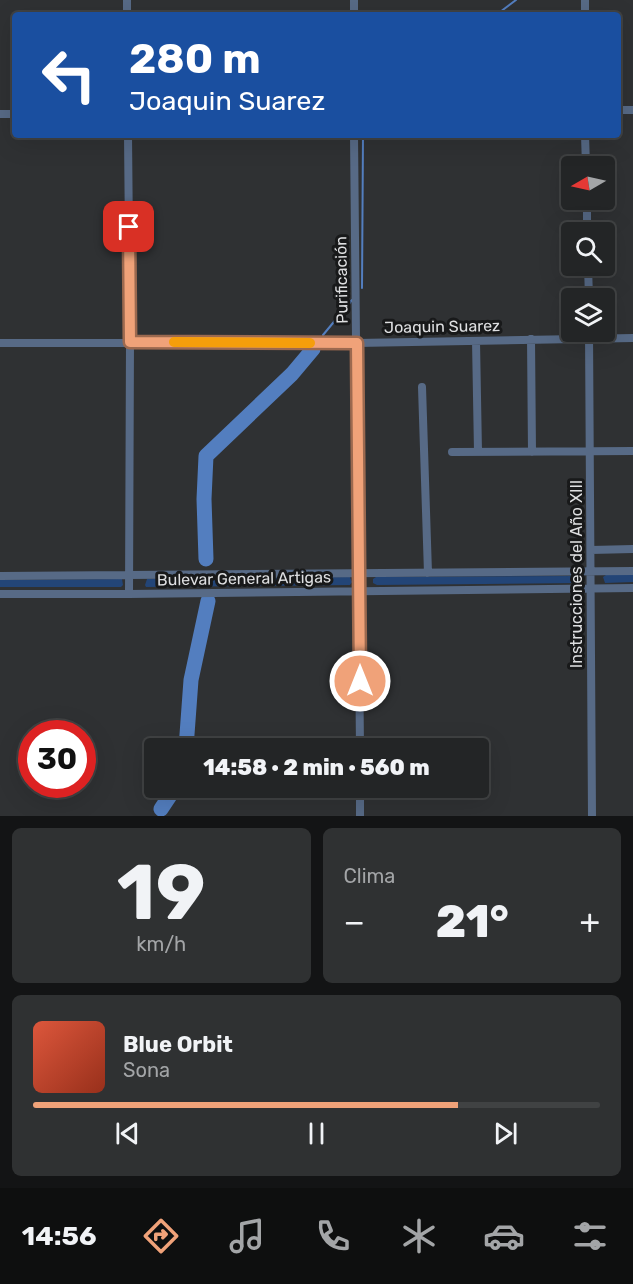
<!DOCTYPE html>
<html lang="es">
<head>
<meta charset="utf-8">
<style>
	body { margin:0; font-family:Rubik,sans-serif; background:#2f3132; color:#f1f3f6; height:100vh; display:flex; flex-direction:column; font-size:22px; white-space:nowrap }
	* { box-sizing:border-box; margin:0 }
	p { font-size:20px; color:#a3a5a7 }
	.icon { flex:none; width:33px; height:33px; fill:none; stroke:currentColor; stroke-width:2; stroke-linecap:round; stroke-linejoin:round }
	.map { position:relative; height:816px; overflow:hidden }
	.details { display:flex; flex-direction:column; gap:12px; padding:12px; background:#131415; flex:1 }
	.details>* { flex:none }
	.banner { position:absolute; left:12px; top:12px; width:609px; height:126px; border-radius:6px; box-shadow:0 6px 24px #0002,0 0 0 2px #404243; background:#1a4fa0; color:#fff; overflow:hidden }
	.needle { width:39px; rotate:261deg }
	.tools { position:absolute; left:561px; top:156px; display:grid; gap:12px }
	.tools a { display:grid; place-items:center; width:54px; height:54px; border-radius:6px; background:#232526; box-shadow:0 6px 24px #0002,0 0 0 2px #404243; font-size:30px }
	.speed { position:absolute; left:18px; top:720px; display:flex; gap:12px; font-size:30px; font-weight:700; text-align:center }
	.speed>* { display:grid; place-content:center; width:78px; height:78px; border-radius:50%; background:#232526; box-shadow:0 6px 24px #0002,0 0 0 2px #404243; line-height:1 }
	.speed .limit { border:9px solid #d22; background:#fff; color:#111 }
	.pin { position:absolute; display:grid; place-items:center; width:51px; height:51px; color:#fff; margin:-26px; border-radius:12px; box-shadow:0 3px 9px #0006 }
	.me { position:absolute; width:66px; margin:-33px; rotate:0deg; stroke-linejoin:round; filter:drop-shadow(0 0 4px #0008) }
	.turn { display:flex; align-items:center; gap:21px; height:126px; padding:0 18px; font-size:27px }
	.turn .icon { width:78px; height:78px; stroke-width:2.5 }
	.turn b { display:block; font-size:42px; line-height:51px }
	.big { font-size:45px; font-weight:800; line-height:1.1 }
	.details .card { flex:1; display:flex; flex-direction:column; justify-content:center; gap:9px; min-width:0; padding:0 21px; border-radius:9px; background:#2f3132 }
	.details .dial { align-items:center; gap:0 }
	.dial b { font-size:78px; line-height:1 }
	.song { display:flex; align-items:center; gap:18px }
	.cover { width:72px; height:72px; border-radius:9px; background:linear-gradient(135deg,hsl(10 70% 55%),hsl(10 70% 35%)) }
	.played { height:6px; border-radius:3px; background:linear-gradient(90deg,#f0a279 75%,#404243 75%) }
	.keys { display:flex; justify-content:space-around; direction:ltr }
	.heat { display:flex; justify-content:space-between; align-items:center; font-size:33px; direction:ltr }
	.details .tiles { flex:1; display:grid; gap:12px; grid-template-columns:1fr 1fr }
	.card:last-child { grid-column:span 2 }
	.trip { position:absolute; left:144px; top:738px; width:345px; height:60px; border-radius:6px; background:#232526; box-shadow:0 6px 24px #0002,0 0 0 2px #404243; font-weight:800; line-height:60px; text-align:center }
	.tabs { display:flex; height:96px; justify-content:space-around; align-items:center; background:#0e0f0f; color:#a3a5a7 }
	.tabs .icon { width:42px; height:42px }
	.tabs .selected { color:#f0a279 }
	.tabs b { font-size:27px; color:#f1f3f6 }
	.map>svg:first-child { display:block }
</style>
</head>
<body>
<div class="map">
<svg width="633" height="816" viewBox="0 0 633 816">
	<rect width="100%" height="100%" fill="#2f3133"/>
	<path fill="#234577" d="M606 575H633V582L605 583 603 577Z
		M578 576H581V581L579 583 377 585 373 583V579L376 577Z
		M350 577 352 582 350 585 146 587 145 585 147 579Z
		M122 579 123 585 121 587H0V580Z"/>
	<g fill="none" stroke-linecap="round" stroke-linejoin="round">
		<path stroke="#537ebf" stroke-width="2" d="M496 15 516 0
			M362 288 363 135
			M323 335 352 300"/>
		<path stroke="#537ebf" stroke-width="15" d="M206 559 204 499 206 456 292 374 313 349
			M186 748 191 680 208 601
			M161 809 175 788"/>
		<path stroke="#576a86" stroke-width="8" d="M127 0V15
			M354 15V0
			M585 15V0
			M618 110H633
			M0 114H15
			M128 135 130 342 129 594
			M354 135 360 748
			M585 135 586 166
			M587 200V232
			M588 266 589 298
			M589 332 592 816
			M531 339 532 452
			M476 341 478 452
			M0 343H357L633 338
			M422 387 428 573
			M452 452 633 451
			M591 550 633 549
			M0 576 633 571
			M0 594H129L633 588
			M360 788V816"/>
	</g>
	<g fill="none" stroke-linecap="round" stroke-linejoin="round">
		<g stroke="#9c694f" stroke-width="15">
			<path id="route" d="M129 227 130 342 357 343 360 681"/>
		</g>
		<use href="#route" stroke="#f0a279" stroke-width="10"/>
		<path stroke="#f59e0b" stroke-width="10" d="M174 342 310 343"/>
	</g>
	<g text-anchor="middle" stroke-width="6" stroke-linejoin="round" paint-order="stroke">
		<g font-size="16" fill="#dedfe1" stroke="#18191a">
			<text transform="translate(341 280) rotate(-91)" y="6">Purificación</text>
			<text transform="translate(442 326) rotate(-1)" y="6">Joaquin Suarez</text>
			<text transform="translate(576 574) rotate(-90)" y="6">Instrucciones del Año XIII</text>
			<text transform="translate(244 578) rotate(-1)" y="6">Bulevar General Artigas</text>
		</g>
	</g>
</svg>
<div class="tools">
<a><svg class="needle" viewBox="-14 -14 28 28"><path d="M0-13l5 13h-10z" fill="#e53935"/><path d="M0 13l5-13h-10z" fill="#a3a5a7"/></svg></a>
<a><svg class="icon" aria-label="search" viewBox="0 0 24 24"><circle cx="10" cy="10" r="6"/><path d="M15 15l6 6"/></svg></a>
<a><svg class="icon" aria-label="layers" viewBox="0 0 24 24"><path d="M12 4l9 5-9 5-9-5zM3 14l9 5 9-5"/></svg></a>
</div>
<div class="speed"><div class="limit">30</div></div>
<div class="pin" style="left:129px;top:227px;background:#d93025"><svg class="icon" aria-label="arrive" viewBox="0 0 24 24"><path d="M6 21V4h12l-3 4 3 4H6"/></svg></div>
<svg class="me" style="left:360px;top:681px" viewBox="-20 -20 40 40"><circle r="17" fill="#f0a279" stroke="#fff" stroke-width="3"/><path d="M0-11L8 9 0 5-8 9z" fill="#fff"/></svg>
<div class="trip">14:58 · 2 min · 560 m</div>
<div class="banner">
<div class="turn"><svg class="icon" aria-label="left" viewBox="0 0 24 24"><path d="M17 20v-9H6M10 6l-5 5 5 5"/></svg><div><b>280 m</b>Joaquin Suarez</div></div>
</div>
</div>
<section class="details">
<div class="tiles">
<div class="card dial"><b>19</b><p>km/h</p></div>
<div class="card"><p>Clima</p>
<div class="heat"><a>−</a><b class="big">21°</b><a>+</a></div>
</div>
<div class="card">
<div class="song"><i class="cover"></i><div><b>Blue Orbit</b><p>Sona</p></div></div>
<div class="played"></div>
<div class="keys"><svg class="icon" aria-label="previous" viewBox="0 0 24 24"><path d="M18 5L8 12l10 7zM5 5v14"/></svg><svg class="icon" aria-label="pause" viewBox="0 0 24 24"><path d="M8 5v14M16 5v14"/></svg><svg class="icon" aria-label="next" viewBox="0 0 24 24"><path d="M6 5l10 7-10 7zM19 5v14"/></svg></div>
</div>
</div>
</section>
<nav class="tabs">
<b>14:56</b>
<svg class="icon selected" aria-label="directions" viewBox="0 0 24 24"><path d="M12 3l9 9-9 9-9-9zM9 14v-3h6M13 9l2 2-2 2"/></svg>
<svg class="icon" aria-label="music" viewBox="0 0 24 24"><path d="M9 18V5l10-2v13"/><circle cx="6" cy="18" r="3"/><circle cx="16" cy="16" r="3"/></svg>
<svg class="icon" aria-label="phone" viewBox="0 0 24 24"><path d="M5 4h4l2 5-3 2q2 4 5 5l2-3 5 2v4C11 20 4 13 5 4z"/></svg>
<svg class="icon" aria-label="climate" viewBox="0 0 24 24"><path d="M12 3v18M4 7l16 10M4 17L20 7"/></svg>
<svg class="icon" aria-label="car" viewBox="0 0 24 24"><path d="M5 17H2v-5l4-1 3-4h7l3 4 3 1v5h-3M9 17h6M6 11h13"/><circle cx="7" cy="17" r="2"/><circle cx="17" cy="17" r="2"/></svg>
<svg class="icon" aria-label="filters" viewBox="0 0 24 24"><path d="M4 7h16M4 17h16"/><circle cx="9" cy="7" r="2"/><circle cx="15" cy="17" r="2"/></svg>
</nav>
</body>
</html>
